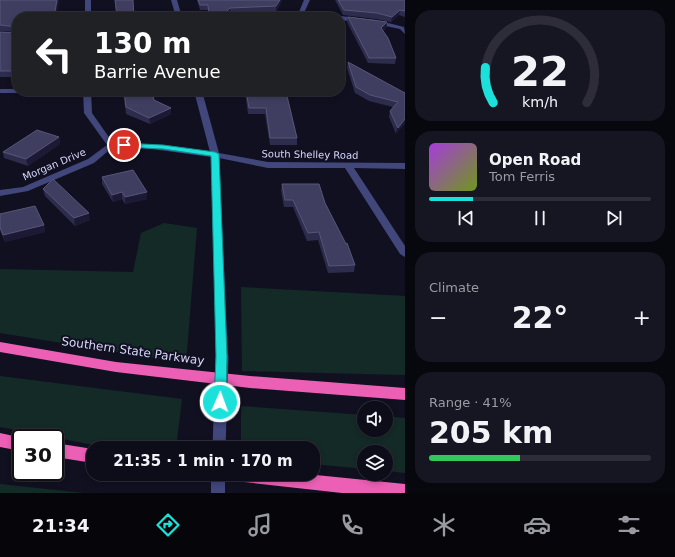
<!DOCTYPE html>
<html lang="en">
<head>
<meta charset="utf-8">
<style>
	body { margin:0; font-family:"DejaVu Sans",sans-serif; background:#161522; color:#f1f3f6; height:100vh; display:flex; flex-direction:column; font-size:15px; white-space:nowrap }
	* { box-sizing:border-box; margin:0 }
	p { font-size:13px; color:#9a9ba2 }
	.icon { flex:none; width:22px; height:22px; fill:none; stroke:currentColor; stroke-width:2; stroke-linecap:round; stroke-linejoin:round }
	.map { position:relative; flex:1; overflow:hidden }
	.panel { display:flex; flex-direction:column; gap:10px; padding:10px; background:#07070e; width:270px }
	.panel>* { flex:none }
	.hud { position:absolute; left:12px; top:12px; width:333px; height:84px; border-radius:16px; box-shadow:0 2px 6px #0003,0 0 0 1px #2d2c38; background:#202124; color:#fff; overflow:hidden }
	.tools { position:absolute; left:357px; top:401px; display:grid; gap:8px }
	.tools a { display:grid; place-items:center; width:36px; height:36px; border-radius:50%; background:#0d0c19; box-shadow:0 2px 6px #0003,0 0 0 1px #2d2c38; font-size:20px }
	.speed { position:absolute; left:12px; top:429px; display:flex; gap:8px; font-size:20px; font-weight:700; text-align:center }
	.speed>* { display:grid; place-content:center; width:52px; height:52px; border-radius:50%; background:#0d0c19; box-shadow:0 2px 6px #0003,0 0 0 1px #2d2c38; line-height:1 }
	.speed .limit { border:2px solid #111; border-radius:6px; background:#fff; color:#111 }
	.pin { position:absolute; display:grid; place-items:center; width:34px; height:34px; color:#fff; margin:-17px; border:2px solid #fff; border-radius:50%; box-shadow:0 1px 4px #0007 }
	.me { position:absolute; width:44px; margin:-22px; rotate:2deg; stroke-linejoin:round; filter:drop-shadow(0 0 3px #0008) }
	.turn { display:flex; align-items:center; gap:14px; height:84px; padding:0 16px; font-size:18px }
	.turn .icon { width:52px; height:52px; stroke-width:2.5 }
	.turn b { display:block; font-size:28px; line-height:34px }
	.big { font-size:30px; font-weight:800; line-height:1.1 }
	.panel .card { flex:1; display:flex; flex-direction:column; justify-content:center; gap:6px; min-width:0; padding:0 14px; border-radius:16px; background:#161522 }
	.panel .dial { align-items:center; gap:0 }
	.dial svg { height:104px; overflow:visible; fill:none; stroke:#2d2c38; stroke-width:7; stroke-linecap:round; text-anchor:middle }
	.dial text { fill:#f1f3f6; stroke:none }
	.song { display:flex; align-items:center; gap:12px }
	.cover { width:48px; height:48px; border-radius:6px; background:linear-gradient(135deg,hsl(280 70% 55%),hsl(80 70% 35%)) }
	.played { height:4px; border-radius:2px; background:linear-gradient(90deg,#1ce0da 20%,#2d2c38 20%) }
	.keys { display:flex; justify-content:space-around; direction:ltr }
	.heat { display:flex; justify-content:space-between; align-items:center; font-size:22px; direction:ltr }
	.charge { height:6px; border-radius:3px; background:linear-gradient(90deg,#34c759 41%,#2d2c38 0) }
	.trip { position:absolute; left:86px; top:441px; width:234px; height:40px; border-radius:16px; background:#0d0c19; box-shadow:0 2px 6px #0003,0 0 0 1px #2d2c38; font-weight:800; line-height:40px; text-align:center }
	.tabs { display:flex; height:64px; justify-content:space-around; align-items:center; background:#05050a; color:#9a9ba2 }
	.tabs .icon { width:28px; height:28px }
	.tabs .active { color:#1ce0da }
	.tabs b { font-size:18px; color:#f1f3f6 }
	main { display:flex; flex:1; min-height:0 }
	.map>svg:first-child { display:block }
</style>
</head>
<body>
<main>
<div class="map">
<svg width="405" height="493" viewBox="0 0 405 493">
	<rect width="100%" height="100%" fill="#111021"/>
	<path fill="#142a27" d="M164 223 197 228 186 363 0 333V269L133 272 141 233Z
		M241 287 405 296V375L242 371Z
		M0 376 182 399 176 448 104 447 0 427Z
		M241 406 364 415V430H386V416L405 418V473L386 471V452H364V469L313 464V448H241Z
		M0 484 84 493H0Z"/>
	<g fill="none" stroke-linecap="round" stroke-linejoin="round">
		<path fill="#41467b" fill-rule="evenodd" d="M85 0H91V17H85Z
			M171 0H177L182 17H176Z
			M304 0H310L304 13 330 15 333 17 257 16 260 14 299 12Z
			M340 16 376 20 404 27 405 34 400 29 376 24 340 20V17H338Z
			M0 89H17V91H21L17 93H0Z
			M83 91H91L92 113 113 143H137L210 152 194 91H202L219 153 268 162 405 163V169L354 168 405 246V257L400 254 345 168H268L219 158 228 357 226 360 222 361 218 360 216 357 211 157 137 147H113L94 163 28 191 0 196V190L23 187 88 159 107 145 84 113Z
			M211 474H225V493H211Z"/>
		<path fill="#eb5fb4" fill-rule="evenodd" d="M0 342 116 362 250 376 405 388V400L250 388 116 372 0 352Z
			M0 433 23 438H21V451L0 447Z
			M55 443 93 449V463L55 457Z
			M226 474H306L405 484V493H342L235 481 229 479Z"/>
		<path stroke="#41467b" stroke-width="13" d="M219 448 222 357"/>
	</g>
	<path fill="#2e2c4d" d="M0 0H59L56 17H17V32L0 31Z
		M197 0H282L276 12 239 13 208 17V10H200Z
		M335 0H405V17L399 15 391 22 376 19 343 15Z
		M348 17 387 22 386 28 383 31 396 58 395 64 368 63 347 22Z
		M0 32 16 33 17 32V77H0Z
		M348 62 405 93 396 134 389 117 390 111 393 107 369 101 355 93 347 68Z
		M123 91H152L154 100 171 114 150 124 126 114Z
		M245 91H275L277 96 297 138V145H270L265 114H248Z
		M59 137 60 144 28 166 4 158 3 152Z
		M102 177 147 199 125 204 122 199 113 202 102 184Z
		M282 184 325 203 355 265 354 272 328 273 318 240 307 241 293 207H284L281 191Z
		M43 189 90 220 75 226 45 196Z
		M0 214 44 225 45 232 5 242 0 230Z"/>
	<path fill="#1b1934" d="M57 0H59L56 17H54Z
		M280 0H282L276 12V6Z
		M230 8V14L226 17V12Z
		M400 10 399 15 391 22 392 17Z
		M387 22 386 28 380 33 381 28Z
		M171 108V114L150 124 149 118Z
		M405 119V124L396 134 398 128Z
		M59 137 60 144 28 166 26 159Z
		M122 192V199L113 202 112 195Z
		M147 192V199L125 204V197Z
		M89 213 90 220 75 226 74 218Z
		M44 225 45 232 5 242 3 235Z"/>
	<path fill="#403e60" stroke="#575678" d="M0 0H57L54 17H17V27L0 25Z
		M115 0H133L134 17H117Z
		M198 0H280L276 6 230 8 226 12 227 13H273L270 17H209L208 5H200Z
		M338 0H405V11L400 10 392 17 377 13 344 10Z
		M348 17 387 22 381 28 388 38 396 58H369Z
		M0 32 16 33 17 32V71H0Z
		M348 62 405 93V119L398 128 390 111 398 102 370 95 356 87Z
		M124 91H152L154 100 171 108 149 118 126 107Z
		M246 91H275L277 96H287L297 138H270L266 108H249Z
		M37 130 59 137 26 159 3 152Z
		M133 170 147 192 125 197 122 192 112 195 102 177Z
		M53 179 89 213 74 218 43 189Z
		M282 184H319L325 203 346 244 347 243 355 265 329 266 319 232 308 233 293 200H285Z
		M35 206 44 225 3 235 0 227V214Z"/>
	<path fill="#1ce0da" stroke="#12928e" d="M121 143 163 145 215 152 219 154 227 357 226 402 224 406 220 407 216 406 214 402 216 357 211 156 163 149 124 147 121 146Z"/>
	<g text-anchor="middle" stroke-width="4" stroke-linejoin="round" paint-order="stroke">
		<g font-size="10" fill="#d6d6fa" stroke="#111021">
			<text transform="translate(310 154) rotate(1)" y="4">South Shelley Road</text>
			<text transform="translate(54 164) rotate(-23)" y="4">Morgan Drive</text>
		</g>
		<g font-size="12" fill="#d6d6fa" stroke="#111021">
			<text transform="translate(133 351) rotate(8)" y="4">Southern State Parkway</text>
		</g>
	</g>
</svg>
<div class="tools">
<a><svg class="icon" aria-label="sound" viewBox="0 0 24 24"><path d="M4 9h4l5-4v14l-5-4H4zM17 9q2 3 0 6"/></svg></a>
<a><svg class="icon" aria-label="layers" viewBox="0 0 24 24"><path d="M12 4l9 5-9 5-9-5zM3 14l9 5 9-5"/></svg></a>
</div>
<div class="speed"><div class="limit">30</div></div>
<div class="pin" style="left:124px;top:145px;background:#d93025"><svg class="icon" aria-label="arrive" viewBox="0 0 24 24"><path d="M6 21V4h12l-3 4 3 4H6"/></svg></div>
<svg class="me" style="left:220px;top:402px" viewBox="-20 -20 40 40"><circle r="17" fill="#1ce0da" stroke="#fff" stroke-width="3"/><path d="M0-11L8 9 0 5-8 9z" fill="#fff"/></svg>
<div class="trip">21:35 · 1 min · 170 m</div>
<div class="hud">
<div class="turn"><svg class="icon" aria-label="left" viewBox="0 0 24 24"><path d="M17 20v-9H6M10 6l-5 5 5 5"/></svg><div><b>130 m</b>Barrie Avenue</div></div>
</div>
</div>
<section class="panel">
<div class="card dial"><svg viewBox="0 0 100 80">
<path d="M14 69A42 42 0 1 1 86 69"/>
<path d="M14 69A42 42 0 0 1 8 42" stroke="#1ce0da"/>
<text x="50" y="56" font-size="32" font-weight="700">22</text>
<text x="50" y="72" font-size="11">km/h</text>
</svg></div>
<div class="card">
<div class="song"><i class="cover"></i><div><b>Open Road</b><p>Tom Ferris</p></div></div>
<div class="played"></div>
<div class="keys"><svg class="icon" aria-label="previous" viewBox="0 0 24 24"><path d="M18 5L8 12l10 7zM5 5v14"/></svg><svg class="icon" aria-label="pause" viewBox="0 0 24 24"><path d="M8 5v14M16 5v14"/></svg><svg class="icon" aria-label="next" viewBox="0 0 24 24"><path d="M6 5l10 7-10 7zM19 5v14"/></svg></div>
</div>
<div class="card"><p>Climate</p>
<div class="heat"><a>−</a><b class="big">22°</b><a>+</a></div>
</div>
<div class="card"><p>Range · 41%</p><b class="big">205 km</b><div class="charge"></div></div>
</section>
</main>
<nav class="tabs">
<b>21:34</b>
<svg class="icon active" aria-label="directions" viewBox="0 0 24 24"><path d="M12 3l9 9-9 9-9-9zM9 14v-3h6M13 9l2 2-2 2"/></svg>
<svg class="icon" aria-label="music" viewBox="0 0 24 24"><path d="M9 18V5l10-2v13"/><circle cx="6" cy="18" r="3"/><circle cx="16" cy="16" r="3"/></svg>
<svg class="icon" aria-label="phone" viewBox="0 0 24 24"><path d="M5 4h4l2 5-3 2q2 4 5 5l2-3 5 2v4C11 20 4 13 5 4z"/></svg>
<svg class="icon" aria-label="climate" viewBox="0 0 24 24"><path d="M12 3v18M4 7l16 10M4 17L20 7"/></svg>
<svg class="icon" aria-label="car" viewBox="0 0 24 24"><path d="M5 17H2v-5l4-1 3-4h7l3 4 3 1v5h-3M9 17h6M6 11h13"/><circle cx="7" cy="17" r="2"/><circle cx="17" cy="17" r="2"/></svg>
<svg class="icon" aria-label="filters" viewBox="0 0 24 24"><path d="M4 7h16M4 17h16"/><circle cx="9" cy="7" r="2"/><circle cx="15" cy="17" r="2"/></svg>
</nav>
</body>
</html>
